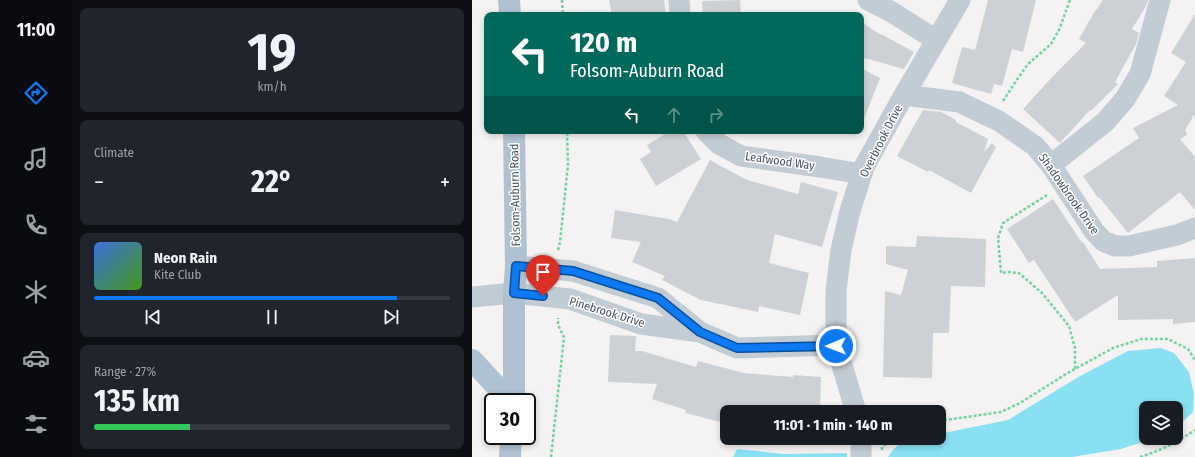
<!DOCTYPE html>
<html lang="en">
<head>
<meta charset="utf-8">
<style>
	body { margin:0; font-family:"Fira Sans Condensed",sans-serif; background:#20242c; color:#f1f3f6; height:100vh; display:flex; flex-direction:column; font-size:15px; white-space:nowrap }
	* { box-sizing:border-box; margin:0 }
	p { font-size:13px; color:#9ea1a6 }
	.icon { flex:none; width:22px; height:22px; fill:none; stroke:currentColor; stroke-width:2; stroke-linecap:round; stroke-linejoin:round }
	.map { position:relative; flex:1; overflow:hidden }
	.drawer { display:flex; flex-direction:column; gap:8px; padding:8px; background:#0d0f14; width:400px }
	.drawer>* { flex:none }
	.banner { position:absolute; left:12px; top:12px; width:380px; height:122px; border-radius:8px; box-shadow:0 2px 6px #0003; background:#00695c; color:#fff; overflow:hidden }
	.buttons { position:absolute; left:667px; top:401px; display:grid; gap:8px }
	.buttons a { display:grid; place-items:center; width:44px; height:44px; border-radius:8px; background:#171b24; box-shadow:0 2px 6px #0003; font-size:20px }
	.speed { position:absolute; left:12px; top:393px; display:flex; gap:8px; font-size:20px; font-weight:700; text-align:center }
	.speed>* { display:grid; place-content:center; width:52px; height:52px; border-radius:50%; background:#171b24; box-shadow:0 2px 6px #0003; line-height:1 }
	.speed .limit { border:2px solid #111; border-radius:6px; background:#fff; color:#111 }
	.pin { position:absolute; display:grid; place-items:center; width:34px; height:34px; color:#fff; margin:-41px -17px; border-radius:50% 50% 50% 0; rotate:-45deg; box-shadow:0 0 4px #0007 }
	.pin .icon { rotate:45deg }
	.me { position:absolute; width:44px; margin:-22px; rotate:269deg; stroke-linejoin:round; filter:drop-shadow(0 0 3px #0008) }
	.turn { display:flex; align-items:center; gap:14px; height:84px; padding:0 20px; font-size:18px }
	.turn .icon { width:52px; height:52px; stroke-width:2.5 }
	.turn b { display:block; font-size:28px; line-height:34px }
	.lanes { display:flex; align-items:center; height:38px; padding:0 20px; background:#0003; justify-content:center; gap:20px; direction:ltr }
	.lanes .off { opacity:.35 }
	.big { font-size:30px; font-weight:700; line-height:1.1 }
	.drawer .widget { flex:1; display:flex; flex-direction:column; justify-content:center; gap:6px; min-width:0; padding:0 14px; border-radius:8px; background:#20242c }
	.drawer .dial { align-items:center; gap:0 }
	.dial b { font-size:52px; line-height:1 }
	.song { display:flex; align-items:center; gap:12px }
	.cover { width:48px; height:48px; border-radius:6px; background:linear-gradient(135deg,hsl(220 70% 55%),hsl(100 70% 35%)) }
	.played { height:4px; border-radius:2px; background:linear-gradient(90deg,#0d79f3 85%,#363941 85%) }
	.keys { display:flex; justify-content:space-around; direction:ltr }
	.heat { display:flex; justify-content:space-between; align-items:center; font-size:22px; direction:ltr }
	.charge { height:6px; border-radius:3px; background:linear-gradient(90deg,#34c759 27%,#363941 0) }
	.trip { position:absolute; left:248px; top:405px; width:226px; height:40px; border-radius:8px; background:#171b24; box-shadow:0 2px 6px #0003; font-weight:700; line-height:40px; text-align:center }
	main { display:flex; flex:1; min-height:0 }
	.dock { display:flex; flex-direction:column; width:72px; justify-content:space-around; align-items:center; background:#090b0e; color:#9ea1a6 }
	.dock .icon { width:28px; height:28px }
	.dock .on { color:#0d79f3 }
	.dock b { font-size:18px; color:#f1f3f6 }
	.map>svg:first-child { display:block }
</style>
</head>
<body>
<main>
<nav class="dock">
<b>11:00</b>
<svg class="icon on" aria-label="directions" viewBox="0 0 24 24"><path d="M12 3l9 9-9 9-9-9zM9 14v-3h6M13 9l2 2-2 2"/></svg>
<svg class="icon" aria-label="music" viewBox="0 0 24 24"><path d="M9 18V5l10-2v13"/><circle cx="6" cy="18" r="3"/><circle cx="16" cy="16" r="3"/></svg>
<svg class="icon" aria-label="phone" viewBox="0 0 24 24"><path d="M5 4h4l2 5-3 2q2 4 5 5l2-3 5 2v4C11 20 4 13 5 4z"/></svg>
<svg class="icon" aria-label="climate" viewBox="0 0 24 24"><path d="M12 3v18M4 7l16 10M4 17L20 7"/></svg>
<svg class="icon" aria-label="car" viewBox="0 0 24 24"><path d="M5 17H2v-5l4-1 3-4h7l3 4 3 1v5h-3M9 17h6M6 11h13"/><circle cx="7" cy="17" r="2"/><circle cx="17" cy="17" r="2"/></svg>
<svg class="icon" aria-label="filters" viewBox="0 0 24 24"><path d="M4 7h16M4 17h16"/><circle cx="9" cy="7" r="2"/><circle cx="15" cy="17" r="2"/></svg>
</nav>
<section class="drawer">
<div class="widget dial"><b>19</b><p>km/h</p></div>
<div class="widget"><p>Climate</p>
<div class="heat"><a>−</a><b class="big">22°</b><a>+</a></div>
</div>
<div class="widget">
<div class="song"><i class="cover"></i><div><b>Neon Rain</b><p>Kite Club</p></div></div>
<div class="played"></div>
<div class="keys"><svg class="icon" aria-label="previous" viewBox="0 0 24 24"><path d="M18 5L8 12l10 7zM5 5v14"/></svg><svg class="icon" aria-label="pause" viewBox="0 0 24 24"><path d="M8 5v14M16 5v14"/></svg><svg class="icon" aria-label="next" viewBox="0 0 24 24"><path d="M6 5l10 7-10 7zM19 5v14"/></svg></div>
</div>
<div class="widget"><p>Range · 27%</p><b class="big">135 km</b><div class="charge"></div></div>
</section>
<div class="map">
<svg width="723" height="457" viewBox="0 0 723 457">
	<rect width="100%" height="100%" fill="#f4f2f2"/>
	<path fill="#89e0f3" d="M689 348 702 353 717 372 722 394 721 412 704 428V408H674V438H683L649 449 600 457H416C428 436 446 438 467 438V434L536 420 608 376 656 351Z
		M265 449 312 454 375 453V457H261Z"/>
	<path fill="#cdd1d6" d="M137 0H192L194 15H140Z
		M268 0 269 15H231L230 1Z
		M516 0H564L551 52 540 49 530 86 522 84 519 94 480 83 490 47 503 50Z
		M631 0H676L674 6 660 29 667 33 664 44 643 82 646 84 619 111 618 110 588 143 551 109 581 76 614 43 607 39 624 9H625Z
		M723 14V116L722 115 713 130 715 135 708 139 723 157V210L708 192 656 233 627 197 626 198 611 176 667 138 661 128 706 105 692 96 714 62 699 53Z
		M389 22 409 35V34L442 52 432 69 389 57Z
		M389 68 408 78 390 124H389Z
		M451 110 469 112 484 120V122L516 139 512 152 520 143 524 147 499 193 457 170 456 172 425 156Z
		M198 131H211L229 159 184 186 168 159 179 152 175 145Z
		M238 160 275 180 326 194 329 182 366 192 350 247 303 234 297 263 337 273 328 315 287 306 286 312 229 300 190 280 193 276 160 262 169 242 139 238 143 210 197 219 205 222Z
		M581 199 610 243 611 242 628 269 685 267V261L723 258V322L701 324V319L646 320V295L603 322 562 260 557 263 535 229Z
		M445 236 514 239 513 287 479 286 477 333H461L460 378 411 377 413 291 429 295 436 270 414 264V246L444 247Z
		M138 335 164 336 163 351H170L224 367 226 361 272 373 321 377V375L349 377 348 412H251L248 422 213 413 214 410 180 399 185 384 136 382Z"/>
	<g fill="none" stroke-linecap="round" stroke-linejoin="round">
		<path stroke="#73d4a1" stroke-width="2.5" stroke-dasharray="3 2" stroke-linecap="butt" d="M90 0 91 15
			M531 101 544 81 556 64 579 44 587 30 598 0
			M575 195 531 223 526 238 529 273 536 272 547 273 570 293 597 326 603 348V369
			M86 250 88 242 96 165 95 131
			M467 421 529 412 548 403 594 374 641 348 669 339H696L716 349 723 360
			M410 450V447L422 438
			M79 457 92 337 86 325V318
			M668 457C688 451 705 442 723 430"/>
		<path stroke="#c2ccd4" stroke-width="21" d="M207 0 208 15
			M396 0 418 11 464 40
			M432 95 487 102 527 121 563 146 579 165 622 231 631 241 643 246H657L705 235 723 228
			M234 131 247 144 269 156 348 167 390 174
			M579 165 633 122 653 99 668 74 688 0
			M44 266 101 271 186 298 228 332 265 348 364 345
			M0 297 42 293 98 299 169 324 228 332
			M384 412 364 345V291L369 250 378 211 392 167 432 95 488 0
			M389 438V457"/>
		<path stroke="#b0c2d2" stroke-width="22" d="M37 0 38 15
			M0 360 25 387 35 402
			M42 402V293L44 266 42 131
			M38 457 39 436"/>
	</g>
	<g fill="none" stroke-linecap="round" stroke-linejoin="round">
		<g stroke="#084f9e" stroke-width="10">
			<path id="route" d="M71 296 42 293 44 266 101 271 186 298 228 332 265 348 364 346"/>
		</g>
		<use href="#route" stroke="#0d79f3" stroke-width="7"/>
	</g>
	<g text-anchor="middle" stroke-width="3" stroke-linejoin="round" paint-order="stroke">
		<g font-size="12" fill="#485661" stroke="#fff">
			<text transform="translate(409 141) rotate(-63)" y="4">Overbrook Drive</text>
			<text transform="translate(308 161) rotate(8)" y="4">Leafwood Way</text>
			<text transform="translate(597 194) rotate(55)" y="4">Shadowbrook Drive</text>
			<text transform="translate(43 195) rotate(-91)" y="4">Folsom-Auburn Road</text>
			<text transform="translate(135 312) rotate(17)" y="4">Pinebrook Drive</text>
		</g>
	</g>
</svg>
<div class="buttons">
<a><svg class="icon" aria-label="layers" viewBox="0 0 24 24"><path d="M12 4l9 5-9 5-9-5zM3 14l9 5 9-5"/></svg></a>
</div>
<div class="speed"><div class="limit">30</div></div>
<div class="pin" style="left:71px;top:296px;background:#d93025"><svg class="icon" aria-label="arrive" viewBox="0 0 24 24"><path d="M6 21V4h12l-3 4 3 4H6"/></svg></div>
<svg class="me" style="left:364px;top:346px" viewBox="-20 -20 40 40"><circle r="17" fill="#0d79f3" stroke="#fff" stroke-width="3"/><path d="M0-11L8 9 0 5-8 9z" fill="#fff"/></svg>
<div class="trip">11:01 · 1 min · 140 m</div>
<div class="banner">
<div class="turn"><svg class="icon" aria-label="left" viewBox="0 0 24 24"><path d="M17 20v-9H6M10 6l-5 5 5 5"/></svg><div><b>120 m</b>Folsom-Auburn Road</div></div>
<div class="lanes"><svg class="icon" aria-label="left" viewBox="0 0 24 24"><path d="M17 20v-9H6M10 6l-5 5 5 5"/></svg><svg class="icon off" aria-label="ahead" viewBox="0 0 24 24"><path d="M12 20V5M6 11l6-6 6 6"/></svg><svg class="icon off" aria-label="right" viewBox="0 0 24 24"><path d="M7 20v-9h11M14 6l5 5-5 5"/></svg></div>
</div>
</div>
</main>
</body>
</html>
